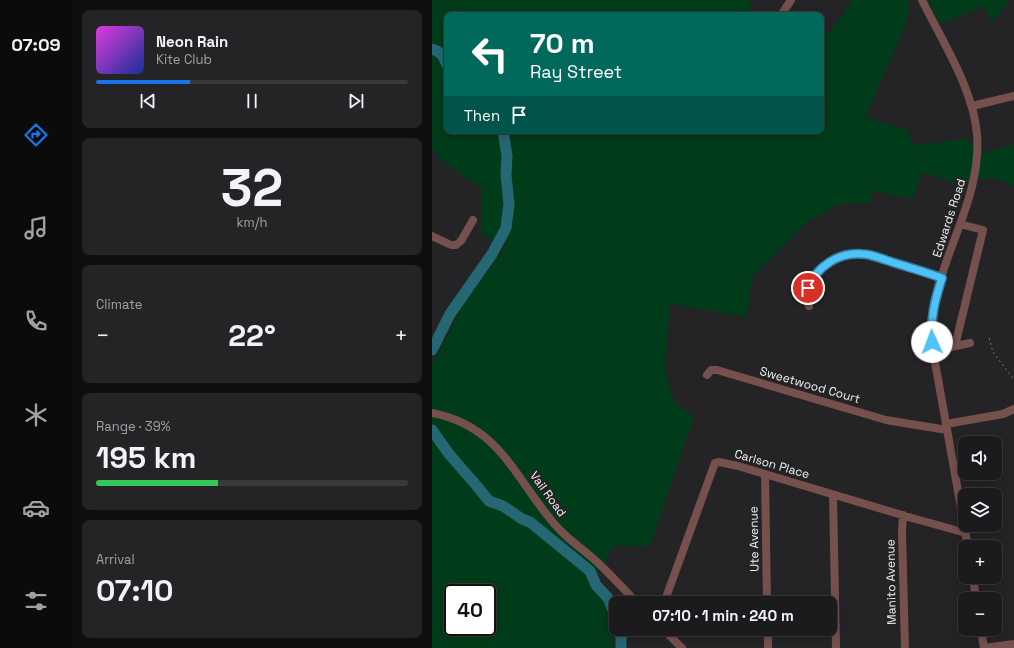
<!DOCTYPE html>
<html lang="en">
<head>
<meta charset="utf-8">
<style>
	body { margin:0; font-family:"Space Grotesk",sans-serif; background:#242426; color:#f1f3f6; height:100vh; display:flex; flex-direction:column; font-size:15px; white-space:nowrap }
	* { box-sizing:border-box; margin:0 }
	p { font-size:13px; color:#a0a1a4 }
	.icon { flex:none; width:22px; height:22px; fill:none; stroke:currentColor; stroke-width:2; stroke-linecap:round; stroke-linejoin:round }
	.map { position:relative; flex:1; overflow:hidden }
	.side { display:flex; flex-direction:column; gap:10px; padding:10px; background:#0f0f10; width:360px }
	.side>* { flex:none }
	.top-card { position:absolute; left:12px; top:12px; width:380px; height:122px; border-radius:8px; box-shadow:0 2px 10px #0003,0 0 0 1px #39393b; background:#00695c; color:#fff; overflow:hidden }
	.controls { position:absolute; left:526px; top:436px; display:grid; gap:8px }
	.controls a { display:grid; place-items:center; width:44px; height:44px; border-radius:8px; background:#1b1b1d; box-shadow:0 2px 10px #0003,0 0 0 1px #39393b; font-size:20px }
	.speed { position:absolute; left:12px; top:584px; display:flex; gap:8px; font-size:20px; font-weight:700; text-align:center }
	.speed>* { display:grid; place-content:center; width:52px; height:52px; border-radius:50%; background:#1b1b1d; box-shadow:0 2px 10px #0003,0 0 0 1px #39393b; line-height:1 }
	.speed .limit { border:2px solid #111; border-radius:6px; background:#fff; color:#111 }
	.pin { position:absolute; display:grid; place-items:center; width:34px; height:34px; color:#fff; margin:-17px; border:2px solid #fff; border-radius:50%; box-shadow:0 1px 4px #0007 }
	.me { position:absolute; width:44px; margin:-22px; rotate:358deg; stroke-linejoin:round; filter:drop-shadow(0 0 3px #0008) }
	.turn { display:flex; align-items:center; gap:14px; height:84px; padding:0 20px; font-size:18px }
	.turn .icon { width:52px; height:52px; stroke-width:2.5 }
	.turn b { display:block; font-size:28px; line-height:34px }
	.then { display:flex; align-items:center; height:38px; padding:0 20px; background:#0003; gap:8px; font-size:15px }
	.big { font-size:30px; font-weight:700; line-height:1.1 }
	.side .widget { flex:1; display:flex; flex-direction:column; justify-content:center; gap:6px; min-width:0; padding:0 14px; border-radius:8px; background:#242426 }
	.side .dial { align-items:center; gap:0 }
	.dial b { font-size:52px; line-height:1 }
	.song { display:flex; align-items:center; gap:12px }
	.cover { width:48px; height:48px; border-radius:6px; background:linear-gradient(135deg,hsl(300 70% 55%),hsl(230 70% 35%)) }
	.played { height:4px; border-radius:2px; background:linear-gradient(90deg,#1a73e8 30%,#39393b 30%) }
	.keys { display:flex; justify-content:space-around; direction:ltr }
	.heat { display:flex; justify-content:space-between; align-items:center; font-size:22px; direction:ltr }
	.charge { height:6px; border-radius:3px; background:linear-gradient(90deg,#34c759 39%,#39393b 0) }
	.trip { position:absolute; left:177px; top:596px; width:228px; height:40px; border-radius:8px; background:#1b1b1d; box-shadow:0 2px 10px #0003,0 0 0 1px #39393b; font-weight:700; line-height:40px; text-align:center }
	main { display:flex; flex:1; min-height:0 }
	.tabs { display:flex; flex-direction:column; width:72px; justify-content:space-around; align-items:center; background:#0b0b0c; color:#a0a1a4 }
	.tabs .icon { width:28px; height:28px }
	.tabs .selected { color:#1a73e8 }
	.tabs b { font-size:18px; color:#f1f3f6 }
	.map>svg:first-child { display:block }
</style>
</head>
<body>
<main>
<nav class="tabs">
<b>07:09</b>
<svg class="icon selected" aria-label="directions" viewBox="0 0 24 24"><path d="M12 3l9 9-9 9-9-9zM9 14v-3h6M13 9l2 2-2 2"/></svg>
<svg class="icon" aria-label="music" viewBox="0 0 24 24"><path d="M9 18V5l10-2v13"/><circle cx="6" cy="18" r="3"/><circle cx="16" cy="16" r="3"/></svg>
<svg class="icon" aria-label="phone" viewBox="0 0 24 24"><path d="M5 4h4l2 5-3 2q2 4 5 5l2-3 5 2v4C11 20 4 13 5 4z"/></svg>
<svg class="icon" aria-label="climate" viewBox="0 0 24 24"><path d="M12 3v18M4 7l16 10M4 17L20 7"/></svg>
<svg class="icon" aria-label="car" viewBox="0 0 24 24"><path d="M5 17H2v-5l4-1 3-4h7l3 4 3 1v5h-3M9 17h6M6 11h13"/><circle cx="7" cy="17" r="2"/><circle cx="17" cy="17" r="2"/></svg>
<svg class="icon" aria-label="filters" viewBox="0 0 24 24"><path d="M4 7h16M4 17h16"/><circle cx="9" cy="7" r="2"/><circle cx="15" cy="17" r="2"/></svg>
</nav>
<section class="side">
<div class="widget">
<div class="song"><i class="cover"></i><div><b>Neon Rain</b><p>Kite Club</p></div></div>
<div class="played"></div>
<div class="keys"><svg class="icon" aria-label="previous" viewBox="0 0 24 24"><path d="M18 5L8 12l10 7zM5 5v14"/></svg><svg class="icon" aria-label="pause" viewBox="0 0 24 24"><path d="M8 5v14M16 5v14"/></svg><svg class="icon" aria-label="next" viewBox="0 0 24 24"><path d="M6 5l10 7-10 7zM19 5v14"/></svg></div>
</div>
<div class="widget dial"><b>32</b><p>km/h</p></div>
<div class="widget"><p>Climate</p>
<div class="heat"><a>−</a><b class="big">22°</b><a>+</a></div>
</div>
<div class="widget"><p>Range · 39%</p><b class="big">195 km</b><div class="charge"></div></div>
<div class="widget"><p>Arrival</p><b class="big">07:10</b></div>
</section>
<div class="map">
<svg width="582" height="648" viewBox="0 0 582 648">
	<rect width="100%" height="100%" fill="#242427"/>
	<path fill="#003c19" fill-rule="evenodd" d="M0 0H317L319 12 321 15H15V131H389V38L400 29 421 0H475L478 6 473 26 433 117 475 130 482 145 534 139 550 152 582 145V186L567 179 552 178 530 185 490 172 481 199 440 191V203L404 205 374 223 320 277 315 317 238 304 233 372 242 401 262 417 218 546H181L166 573 183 648H0V363L8 351 29 307 75 244 50 236 49 188 10 160 0 150ZM21 593H55V627H21Z
		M496 0H578L560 23 552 7 507 24Z"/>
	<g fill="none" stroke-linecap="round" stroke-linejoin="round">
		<path stroke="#256874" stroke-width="11" d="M0 49C9 51 12 57 15 65
			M0 350 18 314 60 254 74 228 77 204 74 175 75 156 71 131
			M0 430 17 454 44 485 57 501 71 506 90 519 98 522 158 571 164 585 176 598 184 618
			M187 629 189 637V648"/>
		<path stroke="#78787a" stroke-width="1" stroke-dasharray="2 3" stroke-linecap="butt" d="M557 338 561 352 582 380"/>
		<path stroke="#75504d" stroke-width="8" d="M490 0C510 41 541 88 545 134 550 195 512 249 501 308 499 322 500 337 501 351L536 547
			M349 15 359 0
			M540 106 582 96
			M0 236 19 245H24L29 241 41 220
			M377 306 376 292 382 277 393 265 400 261 415 255 431 254 510 278
			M523 346 551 230 528 224
			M501 351 538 343
			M275 375 279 370H285L454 420 515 430
			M0 413C71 427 83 481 126 528 138 541 152 550 165 562 179 575 192 589 205 603
			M514 424 571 414 582 409
			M333 474 335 603
			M401 495 404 648
			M471 515 470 533 473 648
			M541 577 544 599
			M232 603 280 471 283 463 287 462 306 466 480 518 534 533
			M231 629 250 648
			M336 629V648
			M549 629 552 648
			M552 648 582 644"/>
	</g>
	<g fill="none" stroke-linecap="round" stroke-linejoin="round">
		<g stroke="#337fa1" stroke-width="10">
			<path id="route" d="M376 288C385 266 407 252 430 254 440 254 450 259 460 262 476 267 493 272 510 278 503 300 498 319 500 342"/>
		</g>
		<use href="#route" stroke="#4fc3f7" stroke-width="7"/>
	</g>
	<g text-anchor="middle" stroke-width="4" stroke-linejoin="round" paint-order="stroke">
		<g font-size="12" fill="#f3f3f5" stroke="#242427">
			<text transform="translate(517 218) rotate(-72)" y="4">Edwards Road</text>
			<text transform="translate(378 385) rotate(16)" y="4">Sweetwood Court</text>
			<text transform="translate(340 464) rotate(16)" y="4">Carlson Place</text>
			<text transform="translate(116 494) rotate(54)" y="4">Vail Road</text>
			<text transform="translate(322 539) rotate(-91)" y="4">Ute Avenue</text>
			<text transform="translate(459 582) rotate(-91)" y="4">Manito Avenue</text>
		</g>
	</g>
</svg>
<div class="controls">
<a><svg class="icon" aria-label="sound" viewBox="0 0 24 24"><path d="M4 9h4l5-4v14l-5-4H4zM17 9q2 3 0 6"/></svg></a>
<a><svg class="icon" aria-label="layers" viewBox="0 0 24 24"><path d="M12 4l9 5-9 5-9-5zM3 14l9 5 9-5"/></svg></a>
<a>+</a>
<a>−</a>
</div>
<div class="speed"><div class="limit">40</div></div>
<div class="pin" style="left:376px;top:288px;background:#d93025"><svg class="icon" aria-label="arrive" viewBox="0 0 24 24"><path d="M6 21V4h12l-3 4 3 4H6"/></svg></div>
<svg class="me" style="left:500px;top:342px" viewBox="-20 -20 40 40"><circle r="19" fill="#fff"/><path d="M0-13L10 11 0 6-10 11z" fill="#4fc3f7"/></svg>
<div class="trip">07:10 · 1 min · 240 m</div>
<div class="top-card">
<div class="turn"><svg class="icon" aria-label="left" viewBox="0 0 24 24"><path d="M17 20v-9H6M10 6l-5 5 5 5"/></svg><div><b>70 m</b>Ray Street</div></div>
<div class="then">Then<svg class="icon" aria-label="arrive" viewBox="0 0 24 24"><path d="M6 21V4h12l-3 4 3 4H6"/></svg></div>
</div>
</div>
</main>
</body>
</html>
